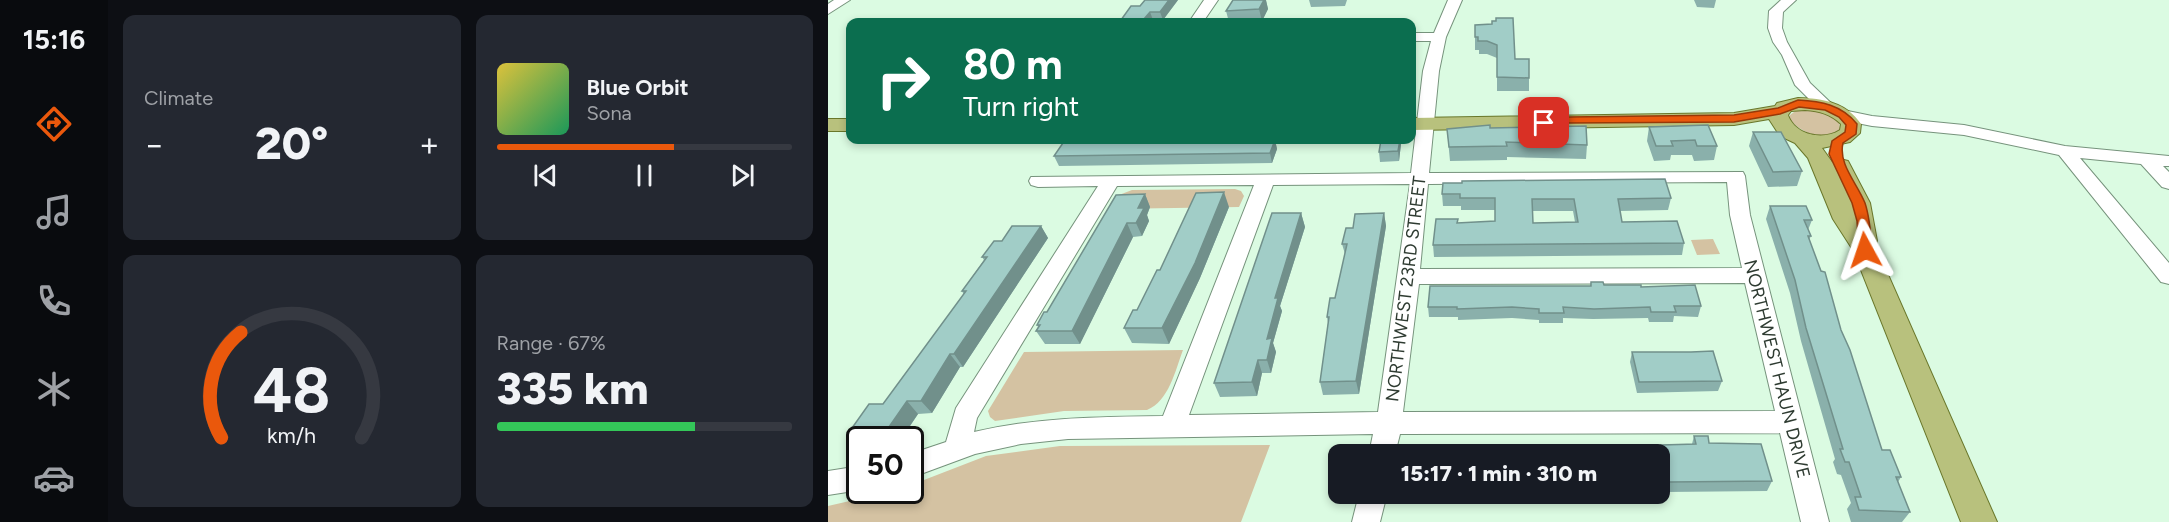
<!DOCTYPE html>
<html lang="en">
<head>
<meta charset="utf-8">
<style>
	body { margin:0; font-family:Figtree,sans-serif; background:#242831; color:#f1f3f6; height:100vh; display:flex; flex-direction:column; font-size:22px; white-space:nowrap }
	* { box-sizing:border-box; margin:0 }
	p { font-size:20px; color:#9ea1a6 }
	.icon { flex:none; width:33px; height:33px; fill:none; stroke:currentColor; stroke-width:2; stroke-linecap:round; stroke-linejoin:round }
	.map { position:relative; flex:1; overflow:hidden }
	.side { display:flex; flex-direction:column; gap:15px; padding:15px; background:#0d0f14; width:720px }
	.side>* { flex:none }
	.guide { position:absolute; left:18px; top:18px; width:570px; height:126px; border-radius:12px; box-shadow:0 3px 9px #0003; background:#0b6e4f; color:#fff; overflow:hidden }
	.speed { position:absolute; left:18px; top:426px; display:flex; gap:12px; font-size:30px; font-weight:700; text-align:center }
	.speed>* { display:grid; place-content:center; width:78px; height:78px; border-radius:50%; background:#171b24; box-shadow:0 3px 9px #0003; line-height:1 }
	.speed .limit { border:3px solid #111; border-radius:9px; background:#fff; color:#111 }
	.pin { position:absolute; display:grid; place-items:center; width:51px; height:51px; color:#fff; margin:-26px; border-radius:12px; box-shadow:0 3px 9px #0006 }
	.me { position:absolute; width:66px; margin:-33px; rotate:355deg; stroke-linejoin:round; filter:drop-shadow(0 0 4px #0008) }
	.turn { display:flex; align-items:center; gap:21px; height:126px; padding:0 18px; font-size:27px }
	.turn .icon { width:78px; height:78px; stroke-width:2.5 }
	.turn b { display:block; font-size:42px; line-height:51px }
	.big { font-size:45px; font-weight:800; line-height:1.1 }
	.side .widget { flex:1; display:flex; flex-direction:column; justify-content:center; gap:9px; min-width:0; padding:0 21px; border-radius:12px; background:#242831 }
	.side .dial { align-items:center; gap:0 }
	.dial svg { height:156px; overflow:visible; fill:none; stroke:#363941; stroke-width:7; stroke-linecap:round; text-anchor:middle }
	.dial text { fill:#f1f3f6; stroke:none }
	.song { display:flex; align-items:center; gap:18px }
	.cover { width:72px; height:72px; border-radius:9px; background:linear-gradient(135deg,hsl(50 70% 55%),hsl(150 70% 35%)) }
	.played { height:6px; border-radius:3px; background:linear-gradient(90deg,#ea580c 60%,#363941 60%) }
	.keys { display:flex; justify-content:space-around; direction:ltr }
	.heat { display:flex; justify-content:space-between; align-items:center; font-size:33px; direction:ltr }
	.charge { height:9px; border-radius:4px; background:linear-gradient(90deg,#34c759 67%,#363941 0) }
	.side .tiles { flex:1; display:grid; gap:15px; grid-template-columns:repeat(2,1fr) }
	.trip { position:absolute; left:500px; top:444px; width:342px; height:60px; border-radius:12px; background:#171b24; box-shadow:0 3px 9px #0003; font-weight:800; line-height:60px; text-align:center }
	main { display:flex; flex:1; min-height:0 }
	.menu { display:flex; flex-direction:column; width:108px; justify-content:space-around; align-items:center; background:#090b0e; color:#9ea1a6 }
	.menu .icon { width:42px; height:42px }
	.menu .active { color:#ea580c }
	.menu b { font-size:27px; color:#f1f3f6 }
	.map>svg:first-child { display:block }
</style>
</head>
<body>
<main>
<nav class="menu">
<b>15:16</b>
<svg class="icon active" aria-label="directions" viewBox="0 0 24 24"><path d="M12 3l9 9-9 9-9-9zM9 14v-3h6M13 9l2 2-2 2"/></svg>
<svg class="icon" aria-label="music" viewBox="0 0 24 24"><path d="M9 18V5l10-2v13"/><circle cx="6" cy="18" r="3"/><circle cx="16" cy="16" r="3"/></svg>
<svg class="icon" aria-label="phone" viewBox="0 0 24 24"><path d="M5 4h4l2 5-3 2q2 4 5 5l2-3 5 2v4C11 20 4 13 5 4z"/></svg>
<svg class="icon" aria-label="climate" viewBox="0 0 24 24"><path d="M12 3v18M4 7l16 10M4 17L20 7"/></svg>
<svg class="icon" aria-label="car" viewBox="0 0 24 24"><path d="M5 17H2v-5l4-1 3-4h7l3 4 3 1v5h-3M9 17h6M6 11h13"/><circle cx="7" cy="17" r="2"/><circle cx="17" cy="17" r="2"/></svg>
</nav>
<section class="side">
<div class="tiles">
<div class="widget"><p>Climate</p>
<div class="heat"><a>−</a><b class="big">20°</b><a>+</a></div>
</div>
<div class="widget">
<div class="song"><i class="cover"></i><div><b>Blue Orbit</b><p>Sona</p></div></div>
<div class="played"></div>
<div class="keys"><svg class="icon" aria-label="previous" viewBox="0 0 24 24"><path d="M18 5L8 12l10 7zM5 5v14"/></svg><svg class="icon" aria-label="pause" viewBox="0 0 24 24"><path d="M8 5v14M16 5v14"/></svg><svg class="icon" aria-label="next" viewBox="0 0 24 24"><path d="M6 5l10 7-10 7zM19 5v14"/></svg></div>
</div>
<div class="widget dial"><svg viewBox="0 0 100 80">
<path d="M14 69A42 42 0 1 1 86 69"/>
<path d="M14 69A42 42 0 0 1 24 15" stroke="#ea580c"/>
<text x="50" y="56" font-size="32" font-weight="700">48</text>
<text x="50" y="72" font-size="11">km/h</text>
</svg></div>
<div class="widget"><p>Range · 67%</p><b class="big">335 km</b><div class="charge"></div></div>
</div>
</section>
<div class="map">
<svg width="1341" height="522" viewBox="0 0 1341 522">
	<rect width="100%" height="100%" fill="#dbfbe2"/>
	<path fill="#d4c2a2" d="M970 109 992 110 1011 120 1012 129C996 143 973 133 961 119L962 115Z
		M407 189 413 191 416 196 411 207 282 209 291 195 304 190Z
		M885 239 892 254 869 255 863 240Z
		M355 350C347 371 341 401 319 410L236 411 167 421 162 417 160 411 196 352Z
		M442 445 413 522H0V506L65 491 82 490 83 485 158 456 232 446Z"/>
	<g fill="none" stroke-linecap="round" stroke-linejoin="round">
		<g stroke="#76937c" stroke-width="2">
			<path id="minor" d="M6 0H22L0 14V4Z
				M376 0H390L375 22H361Z
				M620 0H634L618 37 611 71 601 173 915 172 917 176 922 215 1001 522H973L952 433 572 434 567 454H541L545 434 240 439 193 444 147 454 82 478V454L118 442 128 408 270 186 210 187 203 185 201 181 203 177 583 173 595 71 603 41H584V33H606ZM899 182 902 215 914 268 592 269 600 184ZM582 184 550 412 361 415 445 185ZM426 185 335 416C271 417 209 417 146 432L149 418 289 186ZM917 283 947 411 575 412 591 284Z
				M953 0H968L955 12 954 28 959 42 982 83 1003 103 1005 106 1003 109H991L967 85 954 55 945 42 940 28 941 11Z
				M1015 110 1044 116 1136 125 1237 146 1341 156V166H1335L1341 172V189L1334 187 1313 164 1252 158 1341 263V284L1333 282 1231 155 1136 135 1044 126 1009 119 1007 115Z
				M32 466V490L0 495V471Z
				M531 494H559L552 522H524Z"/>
		</g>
		<g stroke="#69772a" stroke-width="2">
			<path id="major" d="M970 98C995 98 1019 103 1033 124L1032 133 1022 142 994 148 1004 162 1012 159 1020 161 1042 203 1049 241 1047 245 1169 522H1133L1025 250 1005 219 980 158 967 143 952 136 941 119 906 125 584 130V118L906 113 947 106 949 103ZM977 110C992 111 1002 114 1013 124L1012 130C995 141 967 135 960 115L963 111Z
				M0 119H22V131H0Z"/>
		</g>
		<use href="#minor" fill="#fff" fill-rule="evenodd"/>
		<use href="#major" fill="#b8c17d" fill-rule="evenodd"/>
	</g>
	<path fill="#8ab0ab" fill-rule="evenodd" d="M350 0 335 20H325L323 22H294L293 20 312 6Z
		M481 0H519L517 6 483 7Z
		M866 0H888L886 8 869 7Z
		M438 1 440 9 434 21 401 22 398 11Z
		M647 25 687 59 701 78V91H669V58L659 54H651V50H647Z
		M821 127 889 146 886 160 866 161 864 155H843L842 160 826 161 819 141Z
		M662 128 759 145 758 159 679 157V160L622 161 619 129Z
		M925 132 974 171 969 186 940 187 921 146Z
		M447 140 449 149 444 163 231 166 226 156Z
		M553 140H573V144L571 161 552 162 551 152Z
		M317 194 322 207 319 215 321 221 314 236 305 237 252 344H217L208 331 210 327 209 325Z
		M614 194 843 198 840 210 792 211 794 222 856 243 854 255 606 257 605 245 630 223 667 221V210H633V206H615ZM704 211H745L747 222 705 223Z
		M942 206 984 220 980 230 983 236 981 240 1054 450 1073 477 1070 482 1082 512 1074 522H1023L1019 509 1023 503 1013 475 1009 474 1005 462 1007 459 973 341 962 293 938 219Z
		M401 207 372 278 341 344 304 343 296 328 309 310 332 270Z
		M473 213 477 227 452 306 454 311 445 343 448 352 443 373H434L429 396 392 397 386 383Z
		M556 213 558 226 531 394 495 395 492 382 500 323 499 317 507 298 517 254 514 244 525 228Z
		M213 226 220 238 135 367H132L104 413 90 414 73 440H36L24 428 55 404 136 295 134 291 156 260 154 257 174 241Z
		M763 282 776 285 813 287 873 306 870 317 846 316 845 322H821L820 318 765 319 735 318V323H711V320L684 318 630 320V317H601L600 307 762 286Z
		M804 352 894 381 890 391 809 393 802 362Z
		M866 436 881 443 944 481 939 491 838 492 830 454 833 445 864 444Z"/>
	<path fill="#71908b" d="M341 0H350L335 20 332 12Z
		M431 0H438L440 9 434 21 431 9Z
		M322 12 325 20 323 22H317L316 19Z
		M447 140 449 149 444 163 442 153Z
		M572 140H573V144L571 161 570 151Z
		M396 192 401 207 372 278 341 344 334 328Z
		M317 194 322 207 319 215 321 221 314 236 308 223 310 208Z
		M473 213 477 227 452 306 454 311 445 343 448 352 443 373 439 360V339L447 298Z
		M556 213 558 226 531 394 528 381Z
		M299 223 305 237 252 344 244 331Z
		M213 226 220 238 135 367 126 354Z
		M122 354 132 367 104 413 93 401Z
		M430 360 434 373 429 396 424 382Z
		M79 401 90 414 72 440 61 427Z"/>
	<path fill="#a1cdc7" stroke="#71908b" stroke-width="1.5" fill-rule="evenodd" d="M317 0H341L332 12H322L316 19 293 20 303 6H312Z
		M405 0H436L431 9 398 11Z
		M668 18H685L687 59H701V78L669 77V45L659 41H650V37H647V25L664 24V21H668Z
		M662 125V128L758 126 759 145 678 142 679 146 621 147 619 129Z
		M880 125 889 146H869L867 140 843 141 845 146H828L821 127Z
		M925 132H953L974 171 945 172Z
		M237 140H447L442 153 226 156Z
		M553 140H572L570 151 551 152Z
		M837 179 843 198 790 199 794 222 849 221 856 243 605 245 608 219H630L629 223 667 221V198H632V194H614L615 183H634V181ZM704 199H746L750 222 705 223Z
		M396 192 367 263 334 328H296L305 310H309L329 270H332L368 193Z
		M317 194 310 208H316L308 223H299L244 331H208L212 325H209L216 312H219L288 195Z
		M942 206H978L984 220H976L983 236H980L993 271 997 272 1013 330 1022 350 1054 450H1062L1073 477H1068L1082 512 1031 510 1027 497H1033L1021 462H1017L1012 449H1015L978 328 967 280Z
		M444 213H473L447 298H450L439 339 444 338 439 360H430L424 382 386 383Z
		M556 213 528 381 492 382 501 317H499L502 298H507L519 244H514L518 228H525L527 214Z
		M184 226H213L126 354H122L93 401H79L61 427 24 428 41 404H55L138 291H134L159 257H154L166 241H174Z
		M763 282H775L776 285H813V287L867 285 873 306H846L848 312H823L822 307 766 309 735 307 736 313H711V309L684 307 629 309V307H600L602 286H763Z
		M885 351 894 381 811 382 804 352H863Z
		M866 436H880L881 443 933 444 944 481 841 482 833 445 868 444Z"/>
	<path fill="#ea580c" stroke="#983908" stroke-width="1.5" d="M970 100C993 101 1014 105 1029 124L1028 134 1015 143C1010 164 1029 183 1037 203 1042 218 1043 234 1044 250L1042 253H1033L1031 250 1029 221 1024 203 1001 154 1004 141 1017 132 1018 125 1011 117 997 110 971 107 952 114 906 122 740 123 716 126 711 123 716 120 740 117 906 115 950 108Z"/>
	<g text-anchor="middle" stroke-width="5" stroke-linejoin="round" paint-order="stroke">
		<g font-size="18" fill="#2e3b31" stroke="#fff">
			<text transform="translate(578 289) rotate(-83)" y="6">NORTHWEST 23RD STREET</text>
			<text transform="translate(949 369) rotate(76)" y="6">NORTHWEST HAUN DRIVE</text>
		</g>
	</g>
</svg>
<div class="speed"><div class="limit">50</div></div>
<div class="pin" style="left:716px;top:123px;background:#d93025"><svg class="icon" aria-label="arrive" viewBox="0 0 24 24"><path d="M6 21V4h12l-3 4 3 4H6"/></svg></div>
<svg class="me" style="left:1037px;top:250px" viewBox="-20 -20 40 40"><path d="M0-17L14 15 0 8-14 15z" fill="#ea580c" stroke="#fff" stroke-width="4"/></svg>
<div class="trip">15:17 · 1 min · 310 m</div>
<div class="guide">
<div class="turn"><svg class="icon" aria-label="right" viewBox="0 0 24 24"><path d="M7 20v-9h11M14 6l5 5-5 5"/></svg><div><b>80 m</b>Turn right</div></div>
</div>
</div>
</main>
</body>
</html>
